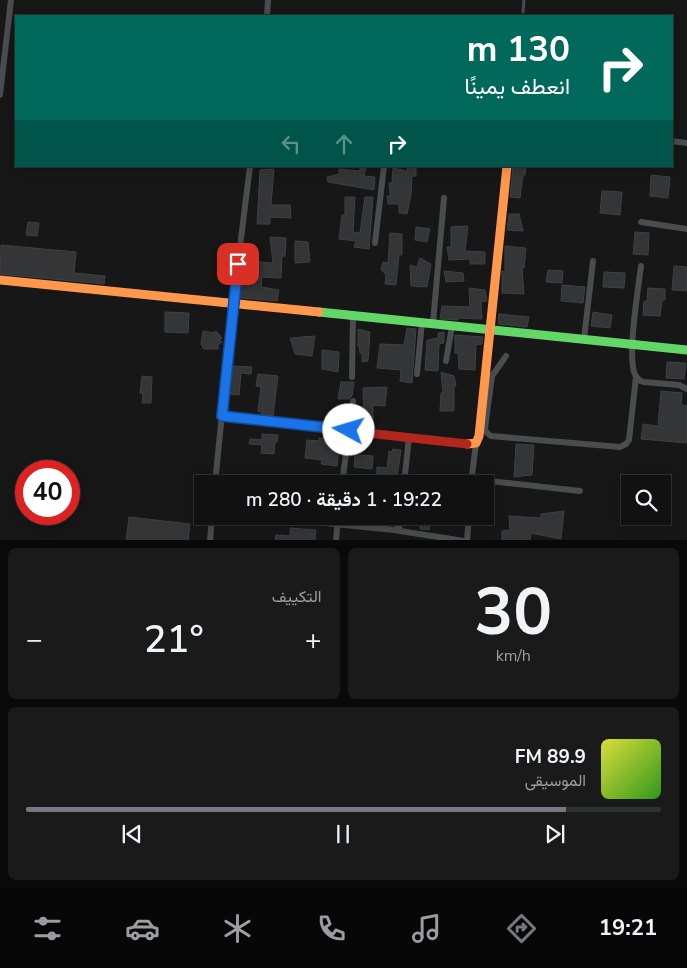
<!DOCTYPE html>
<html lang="ar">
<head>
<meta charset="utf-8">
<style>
	body { margin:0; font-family:"Nunito Sans",Vazirmatn,sans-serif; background:#1a1a1a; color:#f1f3f6; direction:rtl; height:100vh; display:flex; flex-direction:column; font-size:19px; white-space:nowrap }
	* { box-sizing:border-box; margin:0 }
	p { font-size:16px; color:#9c9d9f }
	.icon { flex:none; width:28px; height:28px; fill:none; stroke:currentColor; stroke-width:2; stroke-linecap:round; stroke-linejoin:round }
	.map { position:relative; height:540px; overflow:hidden; direction:ltr }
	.side { display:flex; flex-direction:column; gap:8px; padding:8px; background:#090909; flex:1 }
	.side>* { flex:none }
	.hud { position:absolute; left:15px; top:15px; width:658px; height:152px; border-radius:0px; box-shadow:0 2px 12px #0003,0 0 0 1px #303131; direction:rtl; background:#00695c; color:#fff; overflow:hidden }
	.fabs { position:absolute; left:621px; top:475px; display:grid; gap:10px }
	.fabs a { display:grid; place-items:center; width:50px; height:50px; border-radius:0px; background:#111; box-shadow:0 2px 12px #0003,0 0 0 1px #303131; font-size:25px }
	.speed { position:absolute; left:15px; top:460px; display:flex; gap:10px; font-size:25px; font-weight:700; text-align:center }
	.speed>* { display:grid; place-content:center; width:65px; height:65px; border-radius:50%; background:#111; box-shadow:0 2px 12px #0003,0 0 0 1px #303131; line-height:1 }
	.speed .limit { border:8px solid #d22; background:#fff; color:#111 }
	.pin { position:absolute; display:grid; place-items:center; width:42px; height:42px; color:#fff; margin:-21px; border-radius:10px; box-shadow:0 2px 8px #0006 }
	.me { position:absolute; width:55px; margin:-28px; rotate:276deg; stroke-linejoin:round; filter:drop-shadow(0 0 4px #0008) }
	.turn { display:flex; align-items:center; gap:18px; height:105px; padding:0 20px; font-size:22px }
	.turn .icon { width:65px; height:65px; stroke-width:2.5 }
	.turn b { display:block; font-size:35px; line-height:42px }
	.lanes { display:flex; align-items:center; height:48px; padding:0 20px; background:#0003; justify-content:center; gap:25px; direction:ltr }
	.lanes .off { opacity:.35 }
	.big { font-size:38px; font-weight:600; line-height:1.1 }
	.side .widget { flex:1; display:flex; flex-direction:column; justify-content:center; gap:8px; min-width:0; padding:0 18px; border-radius:8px; background:#1a1a1a }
	.side .dial { align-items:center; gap:0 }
	.dial b { font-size:65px; line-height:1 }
	.song { display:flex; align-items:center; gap:15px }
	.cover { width:60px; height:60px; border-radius:8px; background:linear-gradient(135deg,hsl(60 70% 55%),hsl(110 70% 35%)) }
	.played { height:5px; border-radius:2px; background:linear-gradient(90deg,#757880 85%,#303131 85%) }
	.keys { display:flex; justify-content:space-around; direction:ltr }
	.heat { display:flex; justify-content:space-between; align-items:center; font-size:28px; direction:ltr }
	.side .tiles { flex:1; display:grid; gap:8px; grid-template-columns:1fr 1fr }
	.widget:last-child { grid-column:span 2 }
	.trip { position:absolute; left:194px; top:475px; width:300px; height:50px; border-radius:0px; background:#111; box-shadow:0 2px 12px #0003,0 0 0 1px #303131; font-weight:600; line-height:50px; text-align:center; direction:rtl }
	.tabs { display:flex; height:80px; justify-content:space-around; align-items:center; background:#070707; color:#9c9d9f }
	.tabs .icon { width:35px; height:35px }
	.tabs .selected { color:#757880 }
	.tabs b { font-size:22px; color:#f1f3f6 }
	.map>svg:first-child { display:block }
</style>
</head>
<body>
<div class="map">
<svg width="687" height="541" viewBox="0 0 687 541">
	<rect width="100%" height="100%" fill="#171717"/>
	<path fill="#343537" stroke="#3f4043" d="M408 166 416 167V176H412L411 194 407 214 399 213V204H388L387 196H390V193L389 183H392L393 168 407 171Z
		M513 166H526L525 175H523L520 198 510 197Z
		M366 167 364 176 375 177 374 190 328 182 327 177 339 174V169L360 171V168Z
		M274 169 271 205H290L291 218 270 217V224H257L260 170Z
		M651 175 670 177 668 198 650 196Z
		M602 191 622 192 620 215 600 213Z
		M345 197H355L353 232 360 233 365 197H373L369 249 354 247 356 241 339 239 342 215H345Z
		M509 214H519L523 231 507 230Z
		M28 222 39 223 37 236 26 235Z
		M468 226 465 251 485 252V264H470V259L449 260 447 247H451V227Z
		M416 227 430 229 427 242 415 240Z
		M635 232 649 233 648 255 633 254Z
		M390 233 402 234V255H399L396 285 385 284 386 274 381 270 383 262 388 263Z
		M270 237 286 238 285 256H282L281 278 262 277 261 287 279 290 277 301 241 298 243 283H247L249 261 273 263Z
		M295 241 308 242 310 262 295 263Z
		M1 245 76 252 74 273 105 276 104 284 0 274Z
		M505 246 526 248 524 268H522L524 294 502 293V271L505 272Z
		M420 258 431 264 427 287 411 286 410 265 417 267Z
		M674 266 687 267V291L672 290Z
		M548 270 563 271 562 283 546 282Z
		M444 271 463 273 464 281 446 282Z
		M604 272 625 273 624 288 603 287Z
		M562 285 585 287 583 303 561 301Z
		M469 288 485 290 487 301 481 302 482 319 459 318 458 320 440 319 442 306 470 307Z
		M648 288 665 289V300H662L660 316 643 315 644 301H647Z
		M165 312 189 313 188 333 165 332Z
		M593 312 612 315 610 328 591 326Z
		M499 314 529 317 527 327 498 324Z
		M407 328 416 329 412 383 400 381 401 370 377 368 380 344 404 345Z
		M358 329 370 332 368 361 362 362V353H360L359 346H358Z
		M203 331 213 333 216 331 222 338 219 340 222 342 218 345V349H204L201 344Z
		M444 332V343L439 344 438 371 425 370 427 340 438 338V333Z
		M455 335 483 337 482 344 476 345 475 370 459 369 458 353H455Z
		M315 336 312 356 295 354 290 338Z
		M322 350 339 352 338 372 322 369Z
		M667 362 686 363 684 379 666 378Z
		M232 366 252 367 251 374 241 373 239 395 230 394Z
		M441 372 454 376 456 386H454V411H440L441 393H443Z
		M258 374 278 376 273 416 261 415 262 412 258 411 261 387 256 386Z
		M142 376 152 377 151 403H142L143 393H140Z
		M341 382H354L352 396 349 399H338Z
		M387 387 385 406 373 405V427L355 425 357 411H364L363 388Z
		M661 391 682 393 681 405 687 406V443L641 439 643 424 658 426Z
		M262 434 278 435 277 442H275L274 454 261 453 262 445 249 444 250 439 262 440Z
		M319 438 331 439V446H335V450H339L337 466 321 464 322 460 305 458 307 440 319 441Z
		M516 444 534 445 532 475 514 477Z
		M393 449 401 450 396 484H376L377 467 387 468 389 451 392 452Z
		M355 455 373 456 372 469 354 467Z
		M264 476 286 478 285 484H252L253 477 264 478Z
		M564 511 561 539 531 533 530 540 502 541V531L510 530 509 516 541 518V514Z
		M373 516H396L395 524 372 523Z
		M410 516 431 520 429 530 420 529V524L410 523Z
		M129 517 190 524 188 541H126Z
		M290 528 316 530 315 541H275L276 535 290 536Z"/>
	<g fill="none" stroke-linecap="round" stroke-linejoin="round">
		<path stroke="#4b4c50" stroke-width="3" d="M523 12 524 0"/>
		<path stroke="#4b4c50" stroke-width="6" d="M267 16 268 0
			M0 95 11 0
			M671 141 687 143
			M641 222 687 229
			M375 243 384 166
			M641 266C638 290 628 351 634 372 636 378 639 381 644 382L679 385 687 389
			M433 323 444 198
			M584 339 593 261
			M506 356 492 376 485 428 486 432 491 436 620 447 626 444 629 440 636 377
			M446 361 452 326
			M417 374 422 322
			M352 377 353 315
			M472 479 580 491
			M215 484 233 303 250 166
			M342 484 353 401
			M404 484 409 437
			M471 484 476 443
			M256 516 394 530 399 528 401 516
			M394 530 464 541
			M210 541 212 516
			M336 541 338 516
			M467 541 469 516"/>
		<path stroke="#63d668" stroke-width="9" d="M319 312 687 350"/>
		<path stroke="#ff974d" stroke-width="9" d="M0 280 319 312
			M467 444 476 443 479 436 507 166"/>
		<path stroke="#b3261e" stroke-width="9" d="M222 417 467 444"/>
	</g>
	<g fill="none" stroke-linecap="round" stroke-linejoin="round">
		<g stroke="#114b97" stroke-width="12">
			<path id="route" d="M238 264 222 416 349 430"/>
		</g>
		<use href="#route" stroke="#1a73e8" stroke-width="9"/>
	</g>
</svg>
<div class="fabs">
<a><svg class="icon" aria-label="search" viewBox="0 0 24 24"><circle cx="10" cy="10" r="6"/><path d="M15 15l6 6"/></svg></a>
</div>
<div class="speed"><div class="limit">40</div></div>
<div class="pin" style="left:238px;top:264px;background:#d93025"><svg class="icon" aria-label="arrive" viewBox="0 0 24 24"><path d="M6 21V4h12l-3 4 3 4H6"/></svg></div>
<svg class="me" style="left:349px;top:430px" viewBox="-20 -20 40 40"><circle r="19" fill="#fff"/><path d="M0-13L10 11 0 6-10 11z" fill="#1a73e8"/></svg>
<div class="trip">19:22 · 1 دقيقة · 280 m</div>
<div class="hud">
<div class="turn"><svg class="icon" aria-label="right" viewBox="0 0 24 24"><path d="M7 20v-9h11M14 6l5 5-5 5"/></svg><div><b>130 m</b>انعطف يمينًا</div></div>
<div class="lanes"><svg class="icon off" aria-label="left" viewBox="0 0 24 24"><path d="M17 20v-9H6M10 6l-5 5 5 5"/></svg><svg class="icon off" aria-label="ahead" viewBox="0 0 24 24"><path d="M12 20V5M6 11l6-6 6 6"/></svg><svg class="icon" aria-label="right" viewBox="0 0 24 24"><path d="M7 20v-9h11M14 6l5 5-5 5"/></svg></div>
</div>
</div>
<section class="side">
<div class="tiles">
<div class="widget dial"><b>30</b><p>km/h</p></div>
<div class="widget"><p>التكييف</p>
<div class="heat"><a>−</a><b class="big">21°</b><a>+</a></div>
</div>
<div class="widget">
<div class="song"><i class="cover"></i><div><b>89.9 FM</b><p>الموسيقى</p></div></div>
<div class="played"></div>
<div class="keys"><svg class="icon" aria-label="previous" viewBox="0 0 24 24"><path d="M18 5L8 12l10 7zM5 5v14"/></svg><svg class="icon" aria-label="pause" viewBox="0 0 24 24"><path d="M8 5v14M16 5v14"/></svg><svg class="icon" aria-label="next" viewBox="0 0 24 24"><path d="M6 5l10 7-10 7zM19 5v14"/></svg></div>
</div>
</div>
</section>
<nav class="tabs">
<b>19:21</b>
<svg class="icon selected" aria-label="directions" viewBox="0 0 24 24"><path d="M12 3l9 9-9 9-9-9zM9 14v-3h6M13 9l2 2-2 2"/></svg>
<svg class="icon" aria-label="music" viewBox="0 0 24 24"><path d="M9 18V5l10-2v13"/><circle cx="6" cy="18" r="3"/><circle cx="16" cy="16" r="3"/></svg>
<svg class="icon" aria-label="phone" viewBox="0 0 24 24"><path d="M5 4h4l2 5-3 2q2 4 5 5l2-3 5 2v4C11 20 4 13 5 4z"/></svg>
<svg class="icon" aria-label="climate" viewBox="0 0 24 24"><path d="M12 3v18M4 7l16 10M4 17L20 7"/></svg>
<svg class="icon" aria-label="car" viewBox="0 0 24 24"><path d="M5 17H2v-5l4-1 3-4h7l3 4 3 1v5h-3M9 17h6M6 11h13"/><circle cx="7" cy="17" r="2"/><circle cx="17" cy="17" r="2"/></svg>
<svg class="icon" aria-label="filters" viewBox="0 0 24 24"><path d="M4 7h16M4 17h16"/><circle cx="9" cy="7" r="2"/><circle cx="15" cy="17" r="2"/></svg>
</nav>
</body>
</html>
